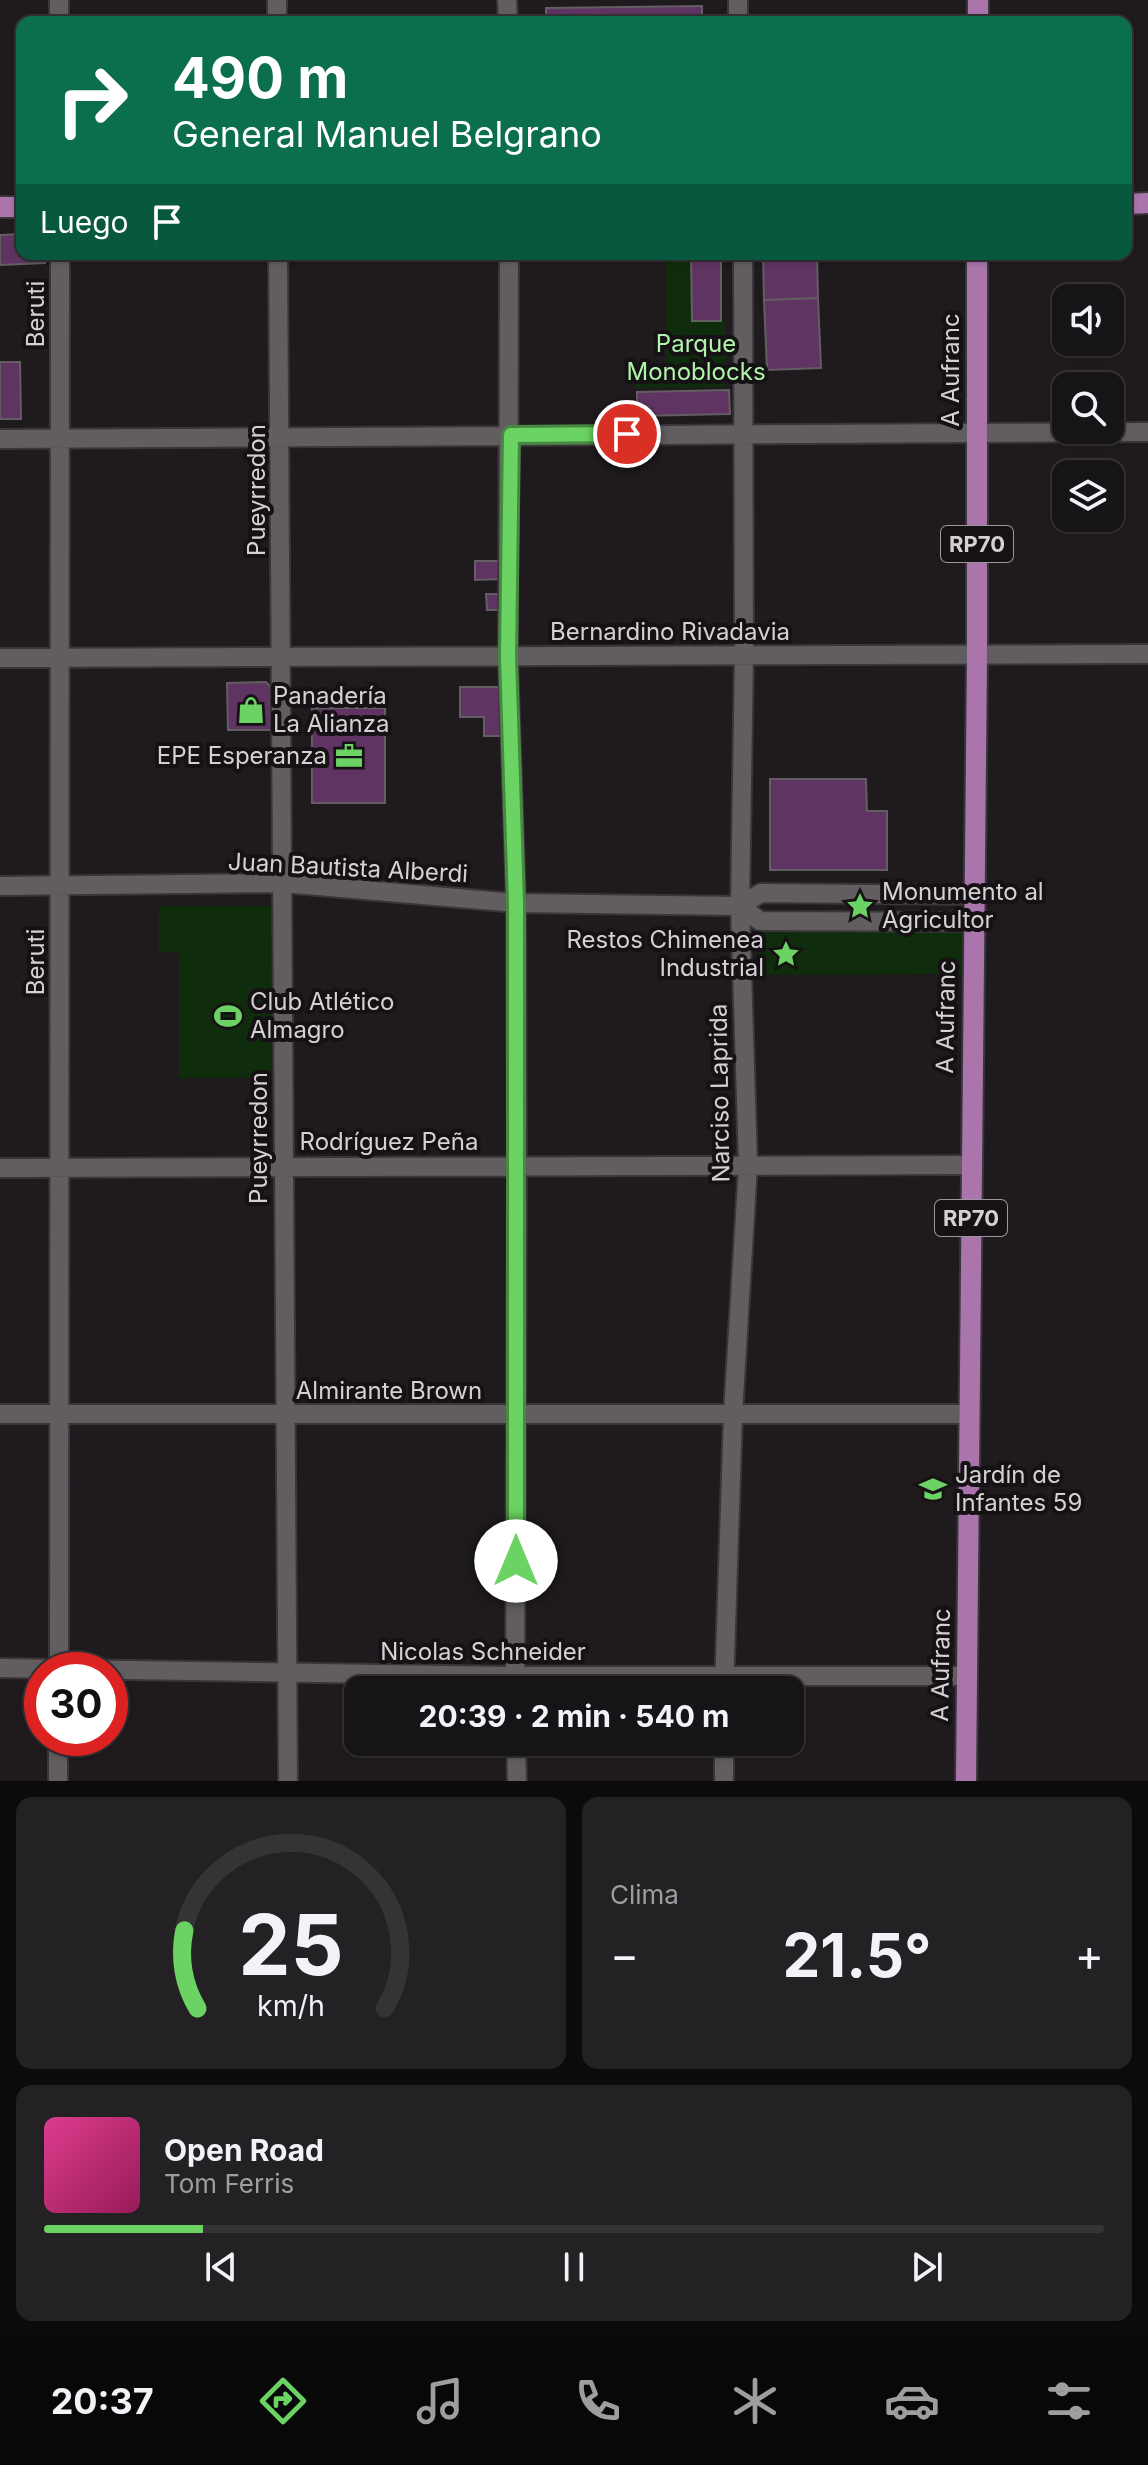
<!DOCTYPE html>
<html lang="es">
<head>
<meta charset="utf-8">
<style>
	body { margin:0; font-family:Inter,sans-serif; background:#232123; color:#f1f3f6; height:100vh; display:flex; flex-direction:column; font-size:30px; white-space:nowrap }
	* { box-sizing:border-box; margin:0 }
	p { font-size:26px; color:#9e9ea1 }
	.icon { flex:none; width:44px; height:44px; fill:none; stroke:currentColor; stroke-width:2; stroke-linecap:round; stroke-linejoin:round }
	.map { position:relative; height:1781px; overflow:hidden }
	.panel { display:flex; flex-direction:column; gap:16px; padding:16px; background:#0c0b0c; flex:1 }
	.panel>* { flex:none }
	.guide { position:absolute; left:16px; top:16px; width:1116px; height:244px; border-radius:16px; box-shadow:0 2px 6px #0004,0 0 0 2px #353335; background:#0b6e4f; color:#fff; overflow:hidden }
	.tools { position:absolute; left:1052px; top:284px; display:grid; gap:16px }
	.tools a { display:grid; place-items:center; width:72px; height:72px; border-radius:16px; background:#161416; box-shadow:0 2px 6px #0004,0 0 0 2px #353335; font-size:40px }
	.speed { position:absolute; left:24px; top:1652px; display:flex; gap:16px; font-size:40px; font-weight:700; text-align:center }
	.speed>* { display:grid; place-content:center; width:104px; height:104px; border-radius:50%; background:#161416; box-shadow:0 2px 6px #0004,0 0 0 2px #353335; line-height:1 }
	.speed .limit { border:12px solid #d22; background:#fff; color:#111 }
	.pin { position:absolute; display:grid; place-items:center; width:68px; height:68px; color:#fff; margin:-34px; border:4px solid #fff; border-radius:50%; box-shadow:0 2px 8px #0007 }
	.me { position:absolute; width:88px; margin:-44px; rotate:0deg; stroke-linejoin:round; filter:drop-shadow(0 0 6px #0008) }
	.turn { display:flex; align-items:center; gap:28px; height:168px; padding:0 24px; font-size:36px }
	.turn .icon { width:104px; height:104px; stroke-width:2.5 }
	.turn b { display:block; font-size:56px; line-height:68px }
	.then { display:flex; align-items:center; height:76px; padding:0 24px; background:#0003; gap:16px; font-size:30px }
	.big { font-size:60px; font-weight:700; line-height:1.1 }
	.panel .widget { flex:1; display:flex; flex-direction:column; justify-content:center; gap:12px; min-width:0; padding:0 28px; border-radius:16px; background:#232123 }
	.panel .dial { align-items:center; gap:0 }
	.dial svg { height:208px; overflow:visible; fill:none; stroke:#353335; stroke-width:7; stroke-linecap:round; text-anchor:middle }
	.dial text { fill:#f1f3f6; stroke:none }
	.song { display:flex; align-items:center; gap:24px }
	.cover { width:96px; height:96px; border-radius:12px; background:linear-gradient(135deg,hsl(330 70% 55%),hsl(330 70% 35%)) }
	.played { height:8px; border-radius:4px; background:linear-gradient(90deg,#6bd363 15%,#353335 15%) }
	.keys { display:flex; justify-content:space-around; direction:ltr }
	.heat { display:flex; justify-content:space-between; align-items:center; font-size:44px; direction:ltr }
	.panel .tiles { flex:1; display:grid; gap:16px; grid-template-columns:1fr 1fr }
	.widget:last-child { grid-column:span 2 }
	.trip { position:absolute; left:344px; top:1676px; width:460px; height:80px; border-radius:16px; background:#161416; box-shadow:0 2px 6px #0004,0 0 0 2px #353335; font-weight:700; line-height:80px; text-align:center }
	.dock { display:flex; height:128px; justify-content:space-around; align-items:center; background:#090809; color:#9e9ea1 }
	.dock .icon { width:56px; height:56px }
	.dock .active { color:#6bd363 }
	.dock b { font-size:36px; color:#f1f3f6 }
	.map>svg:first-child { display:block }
</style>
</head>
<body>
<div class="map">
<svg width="1148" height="1781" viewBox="0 0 1148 1781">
	<rect width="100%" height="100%" fill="#1e1a1e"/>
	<path fill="#0f2d0c" d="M666 254H691L692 320 725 321V387L635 388V365L666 364Z
		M159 906H276V1078H179V953L159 952Z
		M758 927H964L963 974 757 975Z"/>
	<path fill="#603462" stroke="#625e62" stroke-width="2" d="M702 6V22H546V8Z
		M22 234V254H44L45 263 0 265V235Z
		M691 254H721V321H692Z
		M763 254H817L818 298 764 300Z
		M818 298 821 368 767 370 764 300Z
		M0 362H20L21 419H0Z
		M729 390 730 414 637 416V392Z
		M475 561H502L503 579 475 580Z
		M486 594H503V610H487Z
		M266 682 274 691 275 730H228L227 683Z
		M460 687H497L507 695V736H484V717H460Z
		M312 708H385V803H312Z
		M770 779H866L867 811H887V870H770Z"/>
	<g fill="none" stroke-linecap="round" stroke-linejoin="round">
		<g stroke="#393639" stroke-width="22">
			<path id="minor" d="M59 0V22
				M507 0 508 22
				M738 0V22
				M277 22V0
				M278 254 288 1781
				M509 254 508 657 516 903 517 1165 515 1690
				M0 439 1148 432
				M0 658 1148 654
				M0 886 283 883 516 903 740 906 761 893 974 895
				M740 906 760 921 973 922
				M0 1168 971 1165
				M0 1414H970
				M0 1668 515 1676H966
				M59 1670 60 254
				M724 1690 733 1414 748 1165 740 906 744 654 743 254
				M516 1742 517 1781
				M58 1781V1738
				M724 1781V1742"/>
		</g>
		<g stroke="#393639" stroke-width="24">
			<path id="major" d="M978 22V0
				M1126 204 1148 203
				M0 207H22
				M966 1781 977 655V254"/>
		</g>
		<use href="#minor" stroke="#615d61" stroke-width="18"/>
		<use href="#major" stroke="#aa74ad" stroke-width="20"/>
	</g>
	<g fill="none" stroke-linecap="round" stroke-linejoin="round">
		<g stroke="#468940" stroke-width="20">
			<path id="route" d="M516 1561V903L508 657 511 435 627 434"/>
		</g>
		<use href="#route" stroke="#6bd363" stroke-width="14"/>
	</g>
	<defs>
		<g id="shop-bare" transform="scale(2.16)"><path d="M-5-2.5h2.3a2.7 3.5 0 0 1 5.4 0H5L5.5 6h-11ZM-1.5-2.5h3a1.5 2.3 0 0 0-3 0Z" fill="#6bd363" stroke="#151115" stroke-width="2.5" paint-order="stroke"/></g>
		<g id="office-bare" transform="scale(2.16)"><path d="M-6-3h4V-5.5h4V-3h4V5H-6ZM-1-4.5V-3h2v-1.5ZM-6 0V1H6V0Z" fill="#6bd363" stroke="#151115" stroke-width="2.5" paint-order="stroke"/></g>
		<g id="sight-bare" transform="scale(2.16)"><path d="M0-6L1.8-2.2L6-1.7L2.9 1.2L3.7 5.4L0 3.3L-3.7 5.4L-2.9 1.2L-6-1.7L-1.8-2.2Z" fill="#6bd363" stroke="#151115" stroke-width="2.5" paint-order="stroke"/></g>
		<g id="stadium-bare" transform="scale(2.16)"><path d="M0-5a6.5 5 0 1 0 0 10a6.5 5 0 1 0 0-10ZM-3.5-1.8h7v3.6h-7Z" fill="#6bd363" stroke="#151115" stroke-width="2.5" paint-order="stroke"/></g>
		<g id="school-bare" transform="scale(2.16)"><path d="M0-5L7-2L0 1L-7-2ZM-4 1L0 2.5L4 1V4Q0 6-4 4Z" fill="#6bd363" stroke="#151115" stroke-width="2.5" paint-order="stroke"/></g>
	</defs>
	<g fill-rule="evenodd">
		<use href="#shop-bare" x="251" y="710"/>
		<use href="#office-bare" x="349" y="756"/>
		<use href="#sight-bare" x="860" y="906"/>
		<use href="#sight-bare" x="786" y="954"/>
		<use href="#stadium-bare" x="228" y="1016"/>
		<use href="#school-bare" x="933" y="1489"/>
	</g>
	<g text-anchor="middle" stroke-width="8" stroke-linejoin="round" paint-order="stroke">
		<g fill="#151115" stroke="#9b979b" stroke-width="2">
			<rect x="941" y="526" width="72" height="36" rx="6"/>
			<rect x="935" y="1200" width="72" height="36" rx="6"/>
		</g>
		<g font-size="22" font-weight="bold" fill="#d4d1d4">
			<text x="977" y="552">RP70</text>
			<text x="971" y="1226">RP70</text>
		</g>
		<g font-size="24" fill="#d4d1d4" stroke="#151115">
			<text transform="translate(36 314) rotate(-90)" y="8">Beruti</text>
			<text transform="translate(951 370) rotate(-90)" y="8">A Aufranc</text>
			<text transform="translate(257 490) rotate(-90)" y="8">Pueyrredon</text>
			<text x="670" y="640">Bernardino Rivadavia</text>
			<text transform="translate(348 868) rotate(3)" y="8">Juan Bautista Alberdi</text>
			<text transform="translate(36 962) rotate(-90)" y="8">Beruti</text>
			<text transform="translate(946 1017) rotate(-89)" y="8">A Aufranc</text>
			<text transform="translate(720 1093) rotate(-91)" y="8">Narciso Laprida</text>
			<text transform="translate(259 1138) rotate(-90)" y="8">Pueyrredon</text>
			<text x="389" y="1150">Rodríguez Peña</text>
			<text x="389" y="1399">Almirante Brown</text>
			<text x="483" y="1660">Nicolas Schneider</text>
			<text transform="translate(941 1665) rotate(-89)" y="8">A Aufranc</text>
		</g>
		<g font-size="24" fill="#b0f4a9" stroke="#151115">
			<text x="696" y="352">Parque<tspan x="696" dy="28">Monoblocks</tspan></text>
		</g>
		<g font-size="24" fill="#d4d1d4" stroke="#151115" text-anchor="start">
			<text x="273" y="704">Panadería<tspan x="273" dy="28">La Alianza</tspan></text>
			<text x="327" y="764" text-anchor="end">EPE Esperanza</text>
			<text x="882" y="900">Monumento al<tspan x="882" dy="28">Agricultor</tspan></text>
			<text x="764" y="948" text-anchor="end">Restos Chimenea<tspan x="764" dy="28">Industrial</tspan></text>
			<text x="250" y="1010">Club Atlético<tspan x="250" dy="28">Almagro</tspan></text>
			<text x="955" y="1483">Jardín de<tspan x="955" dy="28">Infantes 59</tspan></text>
		</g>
	</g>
</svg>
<div class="tools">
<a><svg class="icon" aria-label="sound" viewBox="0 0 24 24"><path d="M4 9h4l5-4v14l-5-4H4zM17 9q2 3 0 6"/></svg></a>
<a><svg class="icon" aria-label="search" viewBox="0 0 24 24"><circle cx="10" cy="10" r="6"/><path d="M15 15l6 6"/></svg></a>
<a><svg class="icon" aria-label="layers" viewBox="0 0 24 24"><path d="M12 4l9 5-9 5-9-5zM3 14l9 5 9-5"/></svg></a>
</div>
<div class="speed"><div class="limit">30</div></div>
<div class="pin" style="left:627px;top:434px;background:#d93025"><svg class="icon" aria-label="arrive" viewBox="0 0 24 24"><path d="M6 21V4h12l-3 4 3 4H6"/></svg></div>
<svg class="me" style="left:516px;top:1561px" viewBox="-20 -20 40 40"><circle r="19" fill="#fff"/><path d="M0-13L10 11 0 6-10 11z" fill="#6bd363"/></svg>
<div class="trip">20:39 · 2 min · 540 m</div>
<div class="guide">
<div class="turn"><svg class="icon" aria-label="right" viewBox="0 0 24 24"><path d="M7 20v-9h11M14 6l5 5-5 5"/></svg><div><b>490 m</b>General Manuel Belgrano</div></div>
<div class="then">Luego<svg class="icon" aria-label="arrive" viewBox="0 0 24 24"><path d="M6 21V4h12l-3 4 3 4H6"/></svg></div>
</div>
</div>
<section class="panel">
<div class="tiles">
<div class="widget dial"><svg viewBox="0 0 100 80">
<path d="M14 69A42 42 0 1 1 86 69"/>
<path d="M14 69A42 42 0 0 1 9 39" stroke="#6bd363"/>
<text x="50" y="56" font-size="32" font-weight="700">25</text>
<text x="50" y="72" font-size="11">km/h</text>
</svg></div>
<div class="widget"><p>Clima</p>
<div class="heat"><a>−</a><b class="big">21.5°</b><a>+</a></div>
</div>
<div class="widget">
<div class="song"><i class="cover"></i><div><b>Open Road</b><p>Tom Ferris</p></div></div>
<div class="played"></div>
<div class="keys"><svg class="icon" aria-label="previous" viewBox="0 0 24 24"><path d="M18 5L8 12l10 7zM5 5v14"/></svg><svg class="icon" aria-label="pause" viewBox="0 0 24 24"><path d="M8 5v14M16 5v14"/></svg><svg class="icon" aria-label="next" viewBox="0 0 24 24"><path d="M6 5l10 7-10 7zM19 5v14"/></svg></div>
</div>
</div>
</section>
<nav class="dock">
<b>20:37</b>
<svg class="icon active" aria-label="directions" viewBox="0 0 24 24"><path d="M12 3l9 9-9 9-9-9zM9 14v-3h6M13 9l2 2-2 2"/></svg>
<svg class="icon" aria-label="music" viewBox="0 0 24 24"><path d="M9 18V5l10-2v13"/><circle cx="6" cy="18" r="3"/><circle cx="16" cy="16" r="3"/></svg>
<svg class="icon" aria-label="phone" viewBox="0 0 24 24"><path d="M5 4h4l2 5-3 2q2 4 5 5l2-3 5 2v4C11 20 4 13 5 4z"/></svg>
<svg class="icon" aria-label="climate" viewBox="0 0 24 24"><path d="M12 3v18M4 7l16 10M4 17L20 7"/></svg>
<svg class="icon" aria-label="car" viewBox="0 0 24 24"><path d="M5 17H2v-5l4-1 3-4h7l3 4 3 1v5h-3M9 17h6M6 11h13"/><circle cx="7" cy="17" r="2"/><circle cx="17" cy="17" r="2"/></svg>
<svg class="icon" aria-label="filters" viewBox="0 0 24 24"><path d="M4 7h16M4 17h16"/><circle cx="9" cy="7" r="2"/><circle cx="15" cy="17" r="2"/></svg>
</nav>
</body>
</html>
